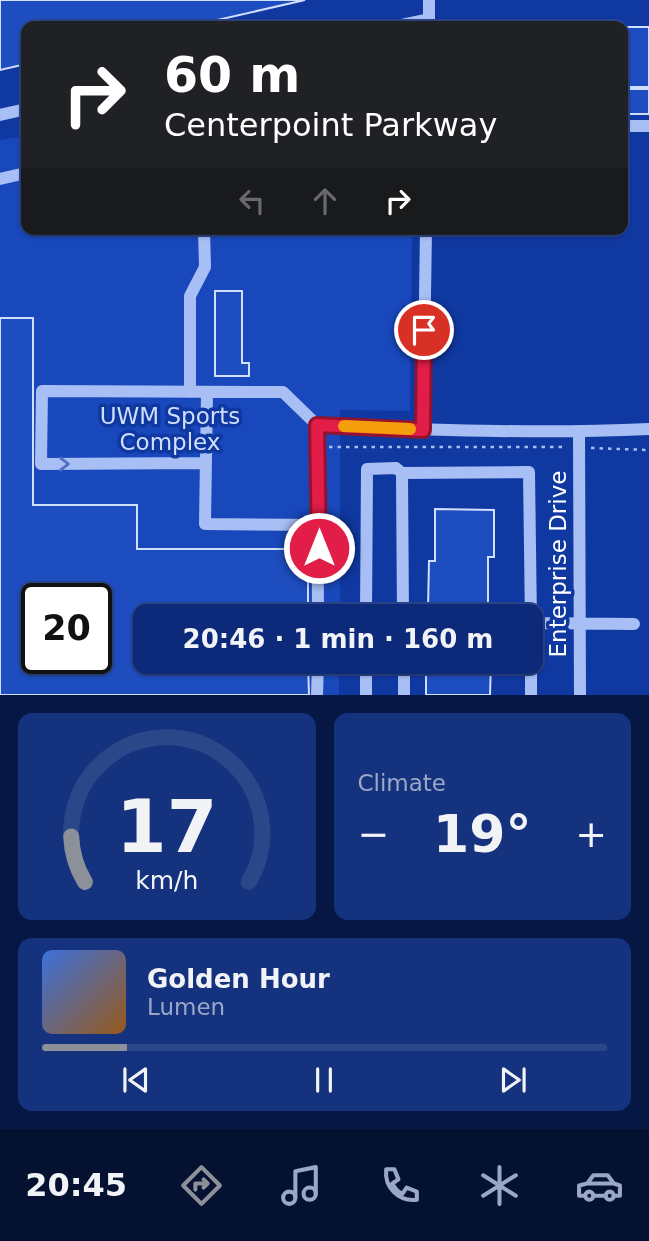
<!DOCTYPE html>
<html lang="en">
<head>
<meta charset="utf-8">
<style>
	body { margin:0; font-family:"DejaVu Sans",sans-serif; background:#15327e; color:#f1f3f6; height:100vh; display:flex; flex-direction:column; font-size:26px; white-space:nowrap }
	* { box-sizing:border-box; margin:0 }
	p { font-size:23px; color:#9aa7c6 }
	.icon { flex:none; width:38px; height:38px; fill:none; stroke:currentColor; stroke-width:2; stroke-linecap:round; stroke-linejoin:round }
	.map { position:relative; height:695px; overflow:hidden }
	.drawer { display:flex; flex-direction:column; gap:18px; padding:18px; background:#071743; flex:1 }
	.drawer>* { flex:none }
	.hud { position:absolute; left:21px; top:21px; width:607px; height:214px; border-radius:14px; box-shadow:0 2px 5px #0004,0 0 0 2px #2c468a; background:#202124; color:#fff; overflow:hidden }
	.speed { position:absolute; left:21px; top:583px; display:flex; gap:14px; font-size:35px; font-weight:700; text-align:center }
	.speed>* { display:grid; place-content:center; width:91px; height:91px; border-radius:50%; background:#0c2a79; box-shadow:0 2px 5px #0004,0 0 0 2px #2c468a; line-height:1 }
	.speed .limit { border:4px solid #111; border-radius:10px; background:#fff; color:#111 }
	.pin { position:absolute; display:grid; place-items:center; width:60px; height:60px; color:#fff; margin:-30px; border:4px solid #fff; border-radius:50%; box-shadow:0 2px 7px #0007 }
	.me { position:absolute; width:77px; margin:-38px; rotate:0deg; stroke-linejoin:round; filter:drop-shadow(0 0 5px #0008) }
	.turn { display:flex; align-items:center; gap:24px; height:147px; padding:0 28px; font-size:32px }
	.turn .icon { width:91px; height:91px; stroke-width:2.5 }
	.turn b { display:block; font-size:49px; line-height:60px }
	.lanes { display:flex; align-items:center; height:66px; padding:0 28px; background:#0003; justify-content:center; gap:35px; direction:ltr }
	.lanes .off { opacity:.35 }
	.big { font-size:52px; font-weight:700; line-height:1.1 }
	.drawer .widget { flex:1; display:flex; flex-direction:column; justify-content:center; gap:10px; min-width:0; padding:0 24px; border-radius:14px; background:#15327e }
	.drawer .dial { align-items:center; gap:0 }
	.dial svg { height:182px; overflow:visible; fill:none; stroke:#2c468a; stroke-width:7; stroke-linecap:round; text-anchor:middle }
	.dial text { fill:#f1f3f6; stroke:none }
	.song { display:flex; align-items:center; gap:21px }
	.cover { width:84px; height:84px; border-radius:10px; background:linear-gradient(135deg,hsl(220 70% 55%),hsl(30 70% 35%)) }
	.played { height:7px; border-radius:4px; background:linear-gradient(90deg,#8c9099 15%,#2c468a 15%) }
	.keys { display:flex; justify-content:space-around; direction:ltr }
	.heat { display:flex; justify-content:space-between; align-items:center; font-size:38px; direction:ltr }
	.drawer .tiles { flex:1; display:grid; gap:18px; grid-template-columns:1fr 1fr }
	.widget:last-child { grid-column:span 2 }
	.trip { position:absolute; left:133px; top:604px; width:410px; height:70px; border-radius:14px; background:#0c2a79; box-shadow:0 2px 5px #0004,0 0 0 2px #2c468a; font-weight:700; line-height:70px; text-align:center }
	.dock { display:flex; height:112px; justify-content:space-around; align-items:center; background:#051130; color:#9aa7c6 }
	.dock .icon { width:49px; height:49px }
	.dock .on { color:#8c9099 }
	.dock b { font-size:32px; color:#f1f3f6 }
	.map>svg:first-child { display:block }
</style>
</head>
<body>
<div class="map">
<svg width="649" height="695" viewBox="0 0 649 695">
	<rect width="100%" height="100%" fill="#1038a1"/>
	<path fill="#1848bb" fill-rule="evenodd" d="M26 136V229H412L410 411 340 410V616H145V662H339V695H0V140ZM37 598H96V658H37Z"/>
	<path fill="#1e4dc0" stroke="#d1dffe" stroke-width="2" fill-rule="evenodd" d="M0 0H305L191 26H26V64L0 70Z
		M623 27H649V87H623Z
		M623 89H649V114H623Z
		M215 291H242V363H249V376H215Z
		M0 318H33V505H137V549H308V616H145V662H308L309 695H0ZM37 598H96V658H37Z
		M435 509 494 510V557H488V610H494V616H433V609H428L429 561H435Z
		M426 662H491L490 695H426Z"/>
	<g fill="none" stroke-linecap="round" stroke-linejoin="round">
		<path stroke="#a8bff5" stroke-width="2.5" stroke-dasharray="3.5 5" stroke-linecap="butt" d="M329 447H567
			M591 448 649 450"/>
		<path stroke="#a8bff5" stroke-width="12" d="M396 26 429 19
			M429 26V0
			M0 115 26 109
			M623 126H649
			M0 179 26 173
			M190 392V296L205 267 204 229
			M207 392 205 524 319 525
			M317 425C428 430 538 434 649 429
			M423 430 426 229
			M579 432 580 695
			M206 463 41 464 42 391 283 392 317 425 318 616
			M366 616 367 469 396 468 402 473
			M403 616 402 473 529 472 531 623 634 624
			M404 662V695
			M317 695 318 662
			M366 695V662
			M531 695V623"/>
	</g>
	<defs><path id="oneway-chevron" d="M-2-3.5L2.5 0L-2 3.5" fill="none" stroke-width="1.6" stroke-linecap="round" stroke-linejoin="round" transform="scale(1.75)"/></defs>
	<use stroke="#4d6ec3" href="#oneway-chevron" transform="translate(64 464)"/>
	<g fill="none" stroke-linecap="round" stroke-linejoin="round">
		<g stroke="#92132f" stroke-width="18">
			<path id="route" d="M319 548 317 425 423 430 424 330"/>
		</g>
		<use href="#route" stroke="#e11d48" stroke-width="12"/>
		<path stroke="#f59e0b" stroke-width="12" d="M344 426 410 429"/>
	</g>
	<g text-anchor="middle" stroke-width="7" stroke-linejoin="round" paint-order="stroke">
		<g font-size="23" fill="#d1dffe" stroke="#1038a1">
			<text x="170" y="424">UWM Sports<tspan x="170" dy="26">Complex</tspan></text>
		</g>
		<g font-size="23" fill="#fff" stroke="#1038a1">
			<text transform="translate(558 564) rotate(-90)" y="8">Enterprise Drive</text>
		</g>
	</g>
</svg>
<div class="speed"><div class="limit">20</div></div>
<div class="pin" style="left:424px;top:330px;background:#d93025"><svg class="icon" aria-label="arrive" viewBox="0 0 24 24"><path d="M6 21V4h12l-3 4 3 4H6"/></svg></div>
<svg class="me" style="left:319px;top:548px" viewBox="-20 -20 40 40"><circle r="17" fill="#e11d48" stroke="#fff" stroke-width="3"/><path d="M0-11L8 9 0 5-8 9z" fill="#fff"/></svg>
<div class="trip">20:46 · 1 min · 160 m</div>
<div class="hud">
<div class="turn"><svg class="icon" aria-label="right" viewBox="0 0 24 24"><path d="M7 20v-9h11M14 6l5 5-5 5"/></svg><div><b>60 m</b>Centerpoint Parkway</div></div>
<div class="lanes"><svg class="icon off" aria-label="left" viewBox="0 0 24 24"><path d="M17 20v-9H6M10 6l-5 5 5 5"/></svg><svg class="icon off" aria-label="ahead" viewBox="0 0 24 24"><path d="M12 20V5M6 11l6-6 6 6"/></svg><svg class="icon" aria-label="right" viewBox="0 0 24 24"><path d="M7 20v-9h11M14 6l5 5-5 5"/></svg></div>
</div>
</div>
<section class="drawer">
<div class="tiles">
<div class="widget dial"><svg viewBox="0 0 100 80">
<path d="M14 69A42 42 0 1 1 86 69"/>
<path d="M14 69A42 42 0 0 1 8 49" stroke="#8c9099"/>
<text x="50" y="56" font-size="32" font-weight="700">17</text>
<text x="50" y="72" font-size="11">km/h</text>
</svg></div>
<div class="widget"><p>Climate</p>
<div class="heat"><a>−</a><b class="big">19°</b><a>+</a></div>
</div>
<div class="widget">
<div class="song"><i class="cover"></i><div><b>Golden Hour</b><p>Lumen</p></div></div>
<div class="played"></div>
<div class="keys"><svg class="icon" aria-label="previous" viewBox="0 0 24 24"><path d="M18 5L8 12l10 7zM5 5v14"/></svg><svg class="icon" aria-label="pause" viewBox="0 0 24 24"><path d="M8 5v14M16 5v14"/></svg><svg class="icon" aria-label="next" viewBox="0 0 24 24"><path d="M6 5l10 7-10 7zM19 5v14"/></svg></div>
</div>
</div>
</section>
<nav class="dock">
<b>20:45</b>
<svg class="icon on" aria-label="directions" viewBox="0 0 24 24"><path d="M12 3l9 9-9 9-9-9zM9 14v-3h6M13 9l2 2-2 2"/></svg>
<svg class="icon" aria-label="music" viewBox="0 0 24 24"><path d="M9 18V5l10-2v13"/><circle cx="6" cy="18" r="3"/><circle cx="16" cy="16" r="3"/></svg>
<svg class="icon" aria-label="phone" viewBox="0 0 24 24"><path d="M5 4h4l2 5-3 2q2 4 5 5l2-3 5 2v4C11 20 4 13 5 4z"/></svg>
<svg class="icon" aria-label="climate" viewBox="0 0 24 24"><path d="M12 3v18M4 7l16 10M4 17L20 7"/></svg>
<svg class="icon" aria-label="car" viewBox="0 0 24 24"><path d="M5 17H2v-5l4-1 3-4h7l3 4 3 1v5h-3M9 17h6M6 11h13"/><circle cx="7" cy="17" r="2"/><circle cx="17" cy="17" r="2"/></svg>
</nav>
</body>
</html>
